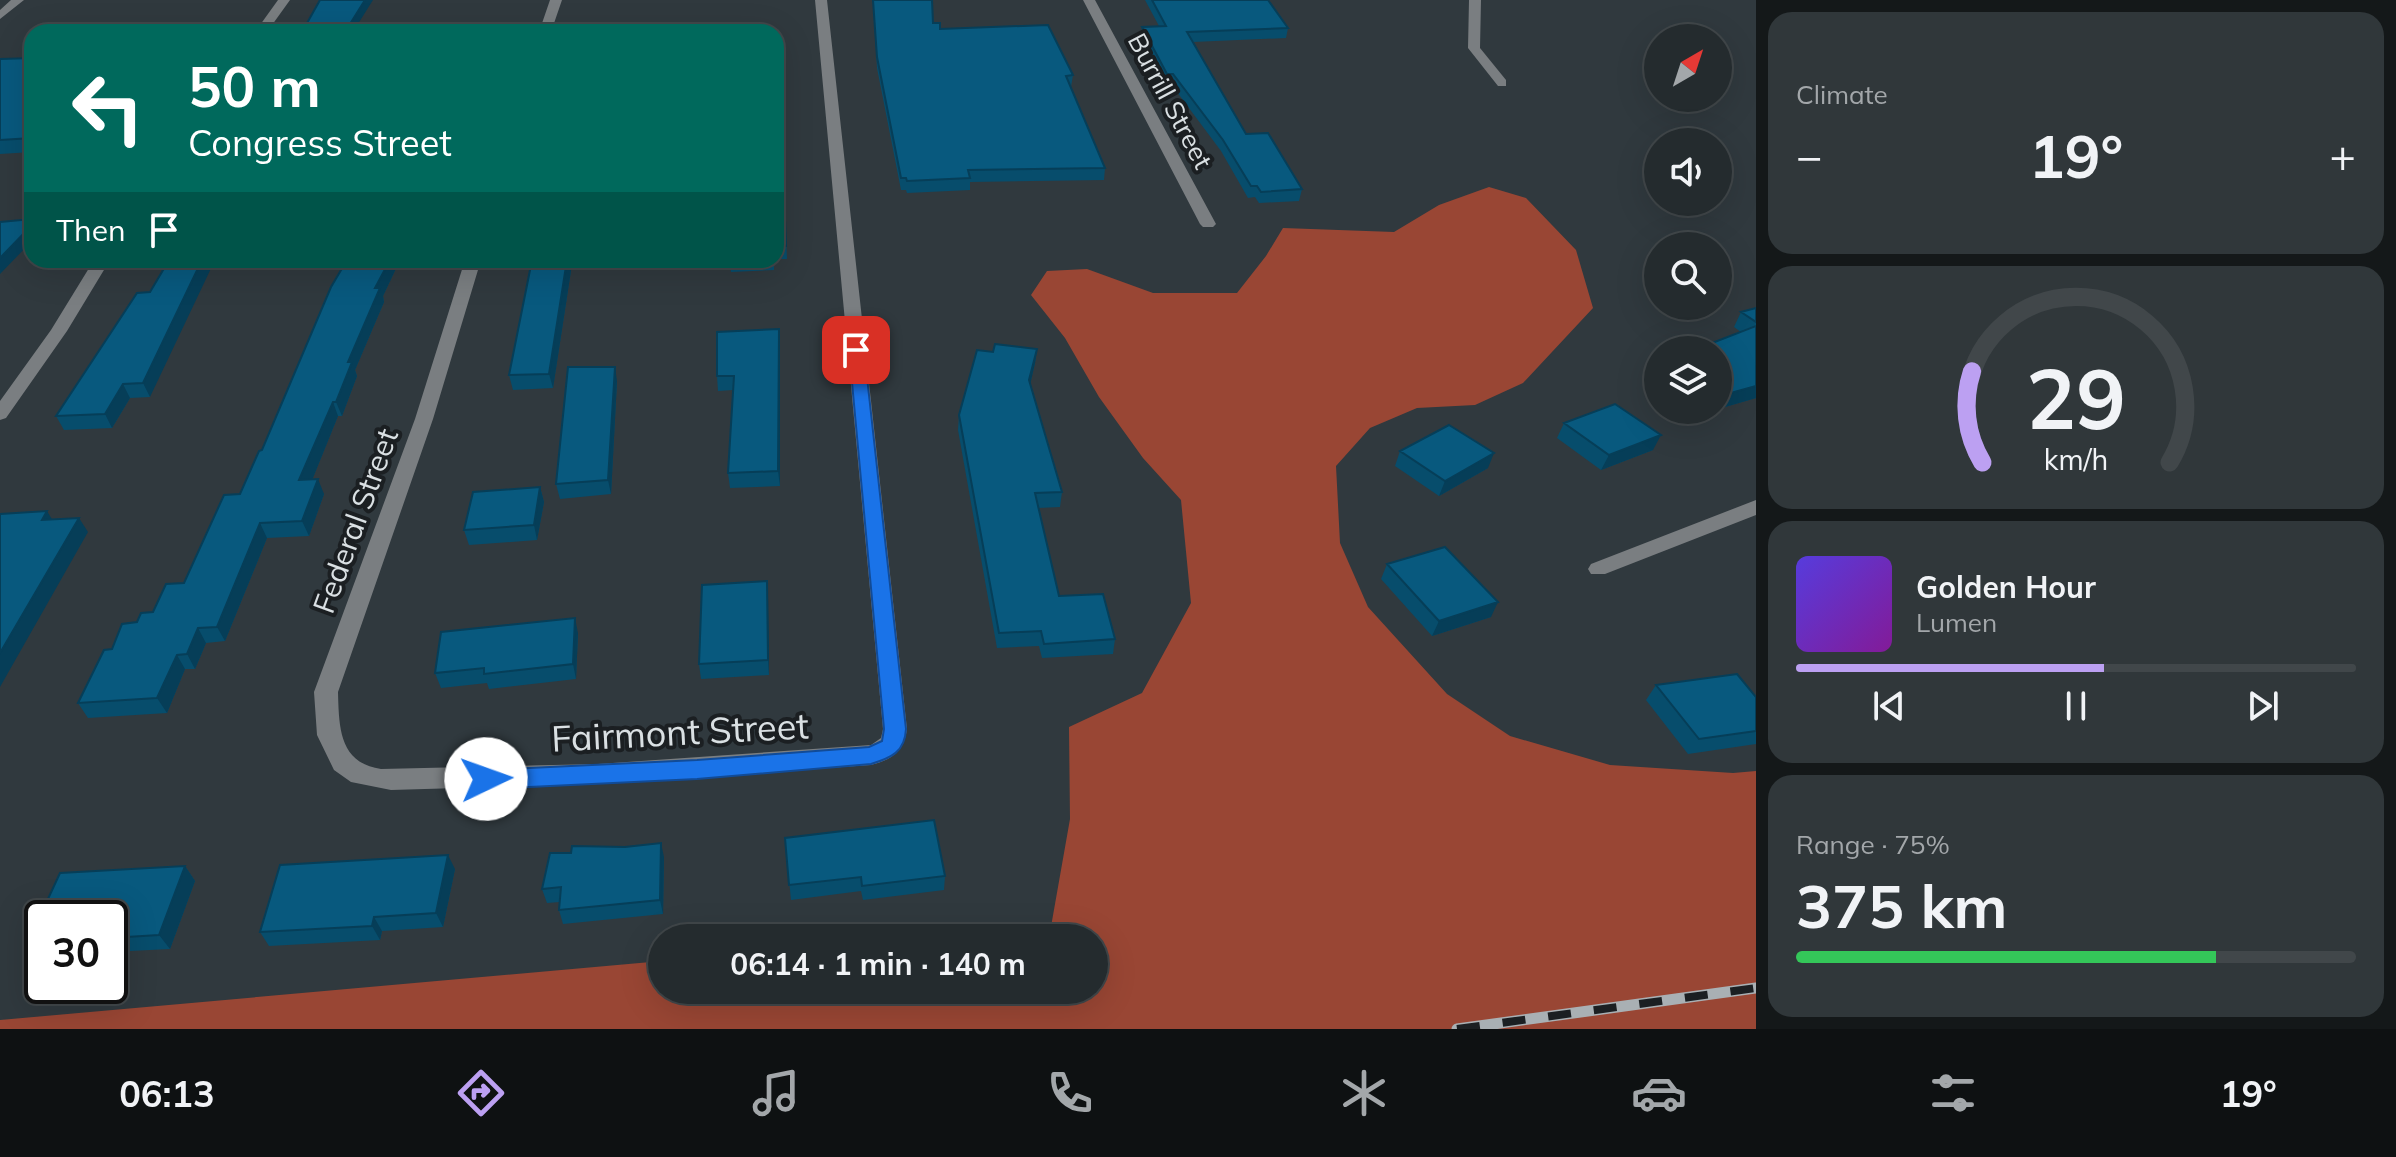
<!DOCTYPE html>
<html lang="en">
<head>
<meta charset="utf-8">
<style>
	body { margin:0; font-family:Mulish,sans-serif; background:#30373a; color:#f1f3f6; height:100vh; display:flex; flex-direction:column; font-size:30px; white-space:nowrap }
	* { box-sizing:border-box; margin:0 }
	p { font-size:26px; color:#a3a7aa }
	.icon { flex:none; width:44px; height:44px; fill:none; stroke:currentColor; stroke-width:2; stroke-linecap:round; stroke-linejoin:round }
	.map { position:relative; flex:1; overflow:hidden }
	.sheet { display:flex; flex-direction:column; gap:12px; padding:12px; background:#141819; width:640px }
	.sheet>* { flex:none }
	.top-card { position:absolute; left:24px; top:24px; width:760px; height:244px; border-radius:24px; box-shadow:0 8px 32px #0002,0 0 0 2px #41474a; background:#00695c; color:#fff; overflow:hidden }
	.needle { width:52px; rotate:39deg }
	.buttons { position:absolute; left:1644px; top:24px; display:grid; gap:16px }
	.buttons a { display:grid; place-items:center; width:88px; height:88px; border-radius:50%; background:#242b2e; box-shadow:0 8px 32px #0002,0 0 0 2px #41474a; font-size:40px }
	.speed { position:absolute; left:24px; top:900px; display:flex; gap:16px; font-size:40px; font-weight:700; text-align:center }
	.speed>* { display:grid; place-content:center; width:104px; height:104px; border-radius:50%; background:#242b2e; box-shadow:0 8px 32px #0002,0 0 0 2px #41474a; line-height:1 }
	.speed .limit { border:4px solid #111; border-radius:12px; background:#fff; color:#111 }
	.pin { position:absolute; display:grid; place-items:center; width:68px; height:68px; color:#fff; margin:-34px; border-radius:16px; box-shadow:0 4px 12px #0006 }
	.me { position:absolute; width:88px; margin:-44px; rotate:87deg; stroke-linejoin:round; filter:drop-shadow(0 0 6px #0008) }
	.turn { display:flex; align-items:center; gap:28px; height:168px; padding:0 32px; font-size:36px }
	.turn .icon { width:104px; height:104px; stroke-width:2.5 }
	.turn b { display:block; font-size:56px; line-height:68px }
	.then { display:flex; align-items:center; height:76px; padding:0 32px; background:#0003; gap:16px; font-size:30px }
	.big { font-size:60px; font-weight:700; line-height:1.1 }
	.sheet .tile { flex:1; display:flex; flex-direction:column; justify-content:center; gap:12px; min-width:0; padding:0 28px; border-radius:24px; background:#30373a }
	.sheet .dial { align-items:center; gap:0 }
	.dial svg { height:208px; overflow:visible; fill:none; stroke:#41474a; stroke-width:7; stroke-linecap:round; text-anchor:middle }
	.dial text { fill:#f1f3f6; stroke:none }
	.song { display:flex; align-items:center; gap:24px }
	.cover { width:96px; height:96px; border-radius:12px; background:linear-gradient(135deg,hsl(250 70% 55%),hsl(290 70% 35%)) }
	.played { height:8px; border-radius:4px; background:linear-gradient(90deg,#bca0f2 55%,#41474a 55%) }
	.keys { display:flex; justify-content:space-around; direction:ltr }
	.heat { display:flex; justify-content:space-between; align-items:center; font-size:44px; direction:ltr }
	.charge { height:12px; border-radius:6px; background:linear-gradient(90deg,#34c759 75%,#41474a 0) }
	.trip { position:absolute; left:648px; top:924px; width:460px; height:80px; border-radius:40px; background:#242b2e; box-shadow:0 8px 32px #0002,0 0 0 2px #41474a; font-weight:700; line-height:80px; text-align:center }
	.tab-bar { display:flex; height:128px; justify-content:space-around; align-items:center; background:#0e1112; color:#a3a7aa }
	.tab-bar .icon { width:56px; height:56px }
	.tab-bar .selected { color:#bca0f2 }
	.tab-bar b { font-size:36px; color:#f1f3f6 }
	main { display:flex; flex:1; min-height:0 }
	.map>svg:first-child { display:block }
</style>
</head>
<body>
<main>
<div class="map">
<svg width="1756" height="1029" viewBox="0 0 1756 1029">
	<rect width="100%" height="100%" fill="#30393e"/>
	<path fill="#994634" d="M1489 187 1526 198 1576 250 1593 308 1523 383 1475 405 1417 408 1370 428 1336 466 1340 543 1368 607 1447 694 1510 736 1610 765 1733 773 1756 771V1029H0V1020L662 961V990H1094V938H1049L1070 819 1069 727 1142 693 1191 603 1181 500 1143 458 1099 397 1065 338 1031 295 1047 271 1087 269 1153 293H1237L1266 256 1283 228 1394 232 1439 205Z"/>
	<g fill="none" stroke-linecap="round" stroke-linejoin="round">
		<path fill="#7a7e81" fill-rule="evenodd" d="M11 0H24L0 19V10Z
			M278 0H290L267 32H255Z
			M550 0H562L551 32H539Z
			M815 0H827L907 729C904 751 892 760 871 765L598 784 391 790 351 782 334 770 317 735 314 692 415 419 465 260H481L433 419 338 692C339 727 339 763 381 769L598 764 871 745 881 738 883 729Z
			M1083 0H1095L1216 224 1213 227H1203L1200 224Z
			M1469 0H1481L1480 48 1506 80V86H1498L1468 48Z
			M94 260H110L67 331 6 418 0 420V401L51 330Z
			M1756 500V515L1605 574H1591L1588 569 1591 564Z"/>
		<g stroke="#a9b0b4" stroke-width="11">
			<path id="rail" d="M1457 1029 1756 988"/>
		</g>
		<use href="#rail" stroke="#1b1f22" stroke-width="8" stroke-dasharray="23" stroke-linecap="butt"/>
	</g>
	<path fill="#074d6c" d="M873 0 933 23 940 29 1073 75 1071 87 1105 168 1104 180 970 182V190L907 193 906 190H901L877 68Z
		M1145 0H1268L1288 28 1286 38 1193 42 1246 134 1302 189 1299 201 1259 203 1255 197 1248 198 1221 151 1171 84H1165L1141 37 1142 27 1159 26Z
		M32 58V152L0 154V59Z
		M776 143H782L787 259H776Z
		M347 260H400L383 296 384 302 355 370 357 376 342 416H338L312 480 324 494 309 536 267 538 225 641 206 643 195 669H185L167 713 88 718 78 703 112 649 137 622 153 612 184 583 240 494 262 450Z
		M532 260H579L578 264H572L553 388 513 390 509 375Z
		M729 260H774V270L731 272Z
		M150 292V397L130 398 112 428 64 430 56 416Z
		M1756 308V398L1718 409V350L1741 332 1734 327 1741 312Z
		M780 343V486L730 488 728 473 733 390 718 391 717 376Z
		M1037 349 1035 363 1030 384 1062 492 1060 507 1038 508 1059 596 1115 639 1113 654 1042 658 1039 646 997 648 958 430 959 415 993 352Z
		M617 381 611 494 560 499 556 484Z
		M1564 423 1653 450 1601 470 1557 438Z
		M1400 451 1488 468 1439 496 1395 466Z
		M540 487 544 502 537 540 469 545 464 530Z
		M1387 564 1491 617 1432 636 1381 579Z
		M767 581 769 675 701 679 699 664Z
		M578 633 576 679 489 689 487 683 441 688 435 673Z
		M1656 685 1756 697V744L1688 754 1646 700Z
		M785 838 945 876 944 890 863 900 861 891 791 900Z
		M664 857 663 914 563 924 559 910 560 902 547 903 542 889Z
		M185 866 195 881 170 949 110 952V918H42V956L28 942 60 873Z
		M455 869 443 927 382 931 380 940 269 946 260 932Z"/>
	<path fill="#063e58" d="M365 0H373L353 32H345Z
		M32 225V241L0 274V258Z
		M202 260H215L150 397 143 383Z
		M390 260H400L383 296 384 302 355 370 357 376 342 416 336 402 348 362 375 288Z
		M567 260H571L572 264 553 388 549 374Z
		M779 329 780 343V486L778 471Z
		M1037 349 1035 363 1028 394 1029 380Z
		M615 367 617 381 611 494 608 480Z
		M123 384 130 398 112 428 105 414Z
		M1756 386V398L1718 409V400L1720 396Z
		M333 402 338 416 306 495 299 480Z
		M1661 435 1653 450 1601 470 1609 455Z
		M1494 453 1488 468 1439 496 1445 481Z
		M318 479 324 494 309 536 302 521Z
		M540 487 544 502 537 540 534 525Z
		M47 511 56 526 42 520Z
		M79 518 88 532 0 687V653Z
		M260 523 267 538 225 641 217 627Z
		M767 581 768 596 769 675 768 660Z
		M1498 602 1491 617 1432 636 1439 621Z
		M575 618 578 633 576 679 573 664Z
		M198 628 206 643 195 669 187 654Z
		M177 655 185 669 167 713 157 698Z
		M661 843 664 857 663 914 660 900Z
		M448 855 455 869 443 927 436 913Z
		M185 866 195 881 170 949 159 935Z
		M374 917 382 931 380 940 372 926Z"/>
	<path fill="#08597e" stroke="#063e58" stroke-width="2" d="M320 0H365L345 32H302Z
		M873 0H932L933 23H940V29L1048 25 1073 75 1066 76 1105 168 968 170 970 178 907 181 906 178H901L877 57Z
		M1152 0H1268L1288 28 1187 32 1246 134 1268 133 1302 189 1261 192 1257 186H1251L1223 140 1173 74H1167L1142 27 1166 26Z
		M32 58V138L0 140V59Z
		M776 143H782L786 246H776Z
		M32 219V225L0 258V222Z
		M169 260H202L143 383 123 384 105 414 56 416 137 293 150 292Z
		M347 260H390L375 288H380L348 362H352L336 402H333L299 480 318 479 302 521 260 523 217 627 198 628 187 654 177 655 157 698 78 703 104 650 112 649 122 624 137 622 141 613 153 612 166 584 184 583 224 495 240 494 259 451 262 450 331 287Z
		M532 260H567L549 374 509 375Z
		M1756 308V322L1741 312Z
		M1756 326V386L1720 396 1718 394V350H1694Z
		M779 329 778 471 728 473 734 376H717V332Z
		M995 344 1037 349 1029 380 1062 492 1035 493 1059 596 1103 594 1115 639 1044 644 1041 631 999 633 959 415 977 350 993 352Z
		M568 367H615L608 480 556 484Z
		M1615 404 1661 435 1609 455 1564 423Z
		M1449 425 1494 453 1445 481 1400 451Z
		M540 487 534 525 464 530 473 492Z
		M47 511 42 520 79 518 0 653V514Z
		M1445 547 1498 602 1439 621 1387 564Z
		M767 581 768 660 699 664 702 585Z
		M575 618 573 664 484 674V668L435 673 441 632Z
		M1737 674 1756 697V731L1699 739 1656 685Z
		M934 820 945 876 862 886 861 877 789 885 785 838Z
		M661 843 660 900 559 910 561 887 542 889 550 853H571L572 846 625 847Z
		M448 855 436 913 374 917 372 926 260 932 280 865Z
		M185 866 159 935 110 938V918H42V942H28L60 873Z"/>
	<path fill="#1a73e8" stroke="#114b97" stroke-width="2" d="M856 345 864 350 906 729C905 752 891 758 871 764L697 779 486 789 478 786 475 779 478 773 486 770 697 760 869 747 882 741 884 729 849 350Z"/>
	<g text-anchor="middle" stroke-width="8" stroke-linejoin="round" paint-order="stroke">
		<g font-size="26" fill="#dae0e3" stroke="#1b1f22">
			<text transform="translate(1170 101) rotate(62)" y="9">Burrill Street</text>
		</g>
		<g font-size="30" fill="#dae0e3" stroke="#1b1f22">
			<text transform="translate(356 521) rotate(-70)" y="10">Federal Street</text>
		</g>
		<g font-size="36" fill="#dae0e3" stroke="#1b1f22">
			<text transform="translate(680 732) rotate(-3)" y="13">Fairmont Street</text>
		</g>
	</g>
</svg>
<div class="buttons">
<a><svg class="needle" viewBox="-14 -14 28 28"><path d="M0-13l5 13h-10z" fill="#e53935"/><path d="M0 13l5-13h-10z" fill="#a3a7aa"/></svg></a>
<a><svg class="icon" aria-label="sound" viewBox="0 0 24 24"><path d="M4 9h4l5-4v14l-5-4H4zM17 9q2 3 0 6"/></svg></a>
<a><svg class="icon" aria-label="search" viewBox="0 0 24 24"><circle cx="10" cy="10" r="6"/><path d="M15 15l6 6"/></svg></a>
<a><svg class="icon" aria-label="layers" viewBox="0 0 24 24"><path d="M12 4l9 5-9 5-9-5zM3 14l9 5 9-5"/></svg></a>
</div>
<div class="speed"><div class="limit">30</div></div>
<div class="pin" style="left:856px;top:350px;background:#d93025"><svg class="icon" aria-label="arrive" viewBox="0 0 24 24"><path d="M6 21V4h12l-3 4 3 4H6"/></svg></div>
<svg class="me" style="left:486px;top:779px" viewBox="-20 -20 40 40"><circle r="19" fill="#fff"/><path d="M0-13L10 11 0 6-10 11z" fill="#1a73e8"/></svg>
<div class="trip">06:14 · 1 min · 140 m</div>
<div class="top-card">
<div class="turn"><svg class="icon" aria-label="left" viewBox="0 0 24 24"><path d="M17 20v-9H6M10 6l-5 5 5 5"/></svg><div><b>50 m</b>Congress Street</div></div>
<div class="then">Then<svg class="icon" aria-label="arrive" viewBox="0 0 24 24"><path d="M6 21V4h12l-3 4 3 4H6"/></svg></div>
</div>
</div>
<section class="sheet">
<div class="tile"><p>Climate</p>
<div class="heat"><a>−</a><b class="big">19°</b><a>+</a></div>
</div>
<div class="tile dial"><svg viewBox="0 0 100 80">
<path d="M14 69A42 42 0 1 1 86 69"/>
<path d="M14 69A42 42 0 0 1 10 34" stroke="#bca0f2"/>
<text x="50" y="56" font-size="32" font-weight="700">29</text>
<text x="50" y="72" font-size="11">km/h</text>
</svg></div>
<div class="tile">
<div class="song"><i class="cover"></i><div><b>Golden Hour</b><p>Lumen</p></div></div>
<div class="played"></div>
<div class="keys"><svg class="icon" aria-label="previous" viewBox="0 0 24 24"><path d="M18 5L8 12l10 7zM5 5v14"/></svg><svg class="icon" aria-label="pause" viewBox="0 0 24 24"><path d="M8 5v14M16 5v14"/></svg><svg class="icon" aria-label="next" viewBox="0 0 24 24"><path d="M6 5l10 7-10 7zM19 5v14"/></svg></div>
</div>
<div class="tile"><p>Range · 75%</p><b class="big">375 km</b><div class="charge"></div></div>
</section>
</main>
<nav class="tab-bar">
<b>06:13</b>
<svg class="icon selected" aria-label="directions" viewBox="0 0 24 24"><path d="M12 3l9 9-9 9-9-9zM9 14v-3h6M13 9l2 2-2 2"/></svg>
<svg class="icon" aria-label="music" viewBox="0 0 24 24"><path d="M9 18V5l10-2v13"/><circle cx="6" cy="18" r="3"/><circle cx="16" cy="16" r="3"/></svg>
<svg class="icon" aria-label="phone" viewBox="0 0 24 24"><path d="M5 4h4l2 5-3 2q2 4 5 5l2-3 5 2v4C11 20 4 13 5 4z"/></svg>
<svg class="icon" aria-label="climate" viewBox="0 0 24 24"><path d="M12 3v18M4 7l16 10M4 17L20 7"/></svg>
<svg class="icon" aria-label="car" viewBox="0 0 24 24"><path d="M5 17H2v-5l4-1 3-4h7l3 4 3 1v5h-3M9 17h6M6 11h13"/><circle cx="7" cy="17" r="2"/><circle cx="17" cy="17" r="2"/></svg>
<svg class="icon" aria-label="filters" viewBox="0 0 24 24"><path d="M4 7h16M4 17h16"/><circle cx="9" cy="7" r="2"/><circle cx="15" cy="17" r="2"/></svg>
<b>19°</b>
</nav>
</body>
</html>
